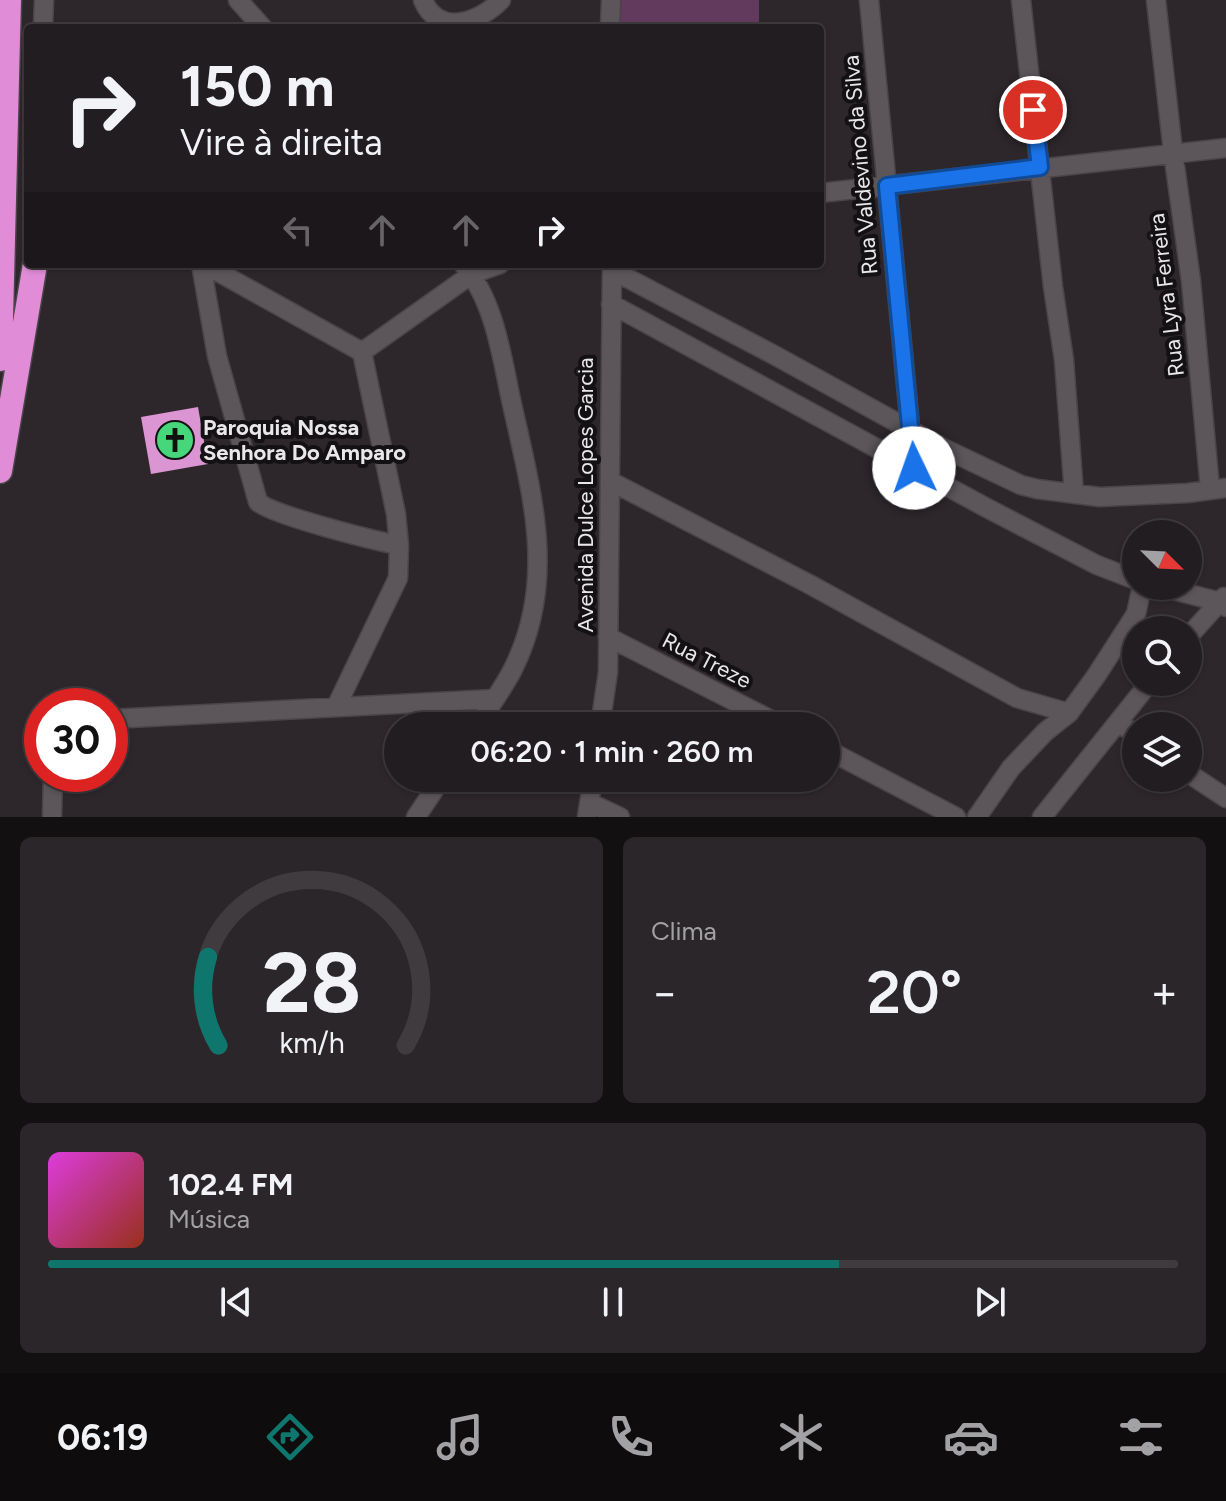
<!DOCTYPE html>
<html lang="pt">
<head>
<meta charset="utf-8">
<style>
	body { margin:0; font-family:Figtree,sans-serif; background:#2a262a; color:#f1f3f6; height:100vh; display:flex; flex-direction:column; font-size:30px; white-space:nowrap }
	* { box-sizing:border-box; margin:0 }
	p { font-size:26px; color:#a2a2a5 }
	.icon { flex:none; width:44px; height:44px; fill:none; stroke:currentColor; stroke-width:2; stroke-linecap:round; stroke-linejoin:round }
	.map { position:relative; height:817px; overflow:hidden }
	.drawer { display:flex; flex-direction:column; gap:20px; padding:20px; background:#131012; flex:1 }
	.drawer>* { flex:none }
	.hud { position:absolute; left:24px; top:24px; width:800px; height:244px; border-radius:8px; box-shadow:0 2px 6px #0004,0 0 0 2px #3f3b3f; background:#221d21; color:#f1f3f6; overflow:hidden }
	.needle { width:52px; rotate:114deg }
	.controls { position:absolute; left:1122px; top:520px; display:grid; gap:16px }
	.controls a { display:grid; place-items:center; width:80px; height:80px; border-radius:50%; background:#221d21; box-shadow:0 2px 6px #0004,0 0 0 2px #3f3b3f; font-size:40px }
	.speed { position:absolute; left:24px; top:688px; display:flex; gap:16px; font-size:40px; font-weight:700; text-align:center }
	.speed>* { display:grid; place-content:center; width:104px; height:104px; border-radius:50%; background:#221d21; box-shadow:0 2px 6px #0004,0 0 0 2px #3f3b3f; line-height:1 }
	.speed .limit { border:12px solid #d22; background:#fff; color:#111 }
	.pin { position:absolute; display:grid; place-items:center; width:68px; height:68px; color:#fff; margin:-34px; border:4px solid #fff; border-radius:50%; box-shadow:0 2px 8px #0007 }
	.me { position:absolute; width:88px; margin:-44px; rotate:357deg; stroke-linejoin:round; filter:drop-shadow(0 0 6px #0008) }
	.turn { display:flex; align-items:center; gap:28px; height:168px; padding:0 24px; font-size:36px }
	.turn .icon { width:104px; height:104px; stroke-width:2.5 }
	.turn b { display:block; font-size:56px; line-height:68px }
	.lanes { display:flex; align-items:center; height:76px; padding:0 24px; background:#0003; justify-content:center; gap:40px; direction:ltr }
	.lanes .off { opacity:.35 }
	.big { font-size:60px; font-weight:600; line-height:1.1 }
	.drawer .card { flex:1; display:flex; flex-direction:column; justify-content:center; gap:12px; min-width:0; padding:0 28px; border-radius:12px; background:#2a262a }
	.drawer .dial { align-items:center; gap:0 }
	.dial svg { height:208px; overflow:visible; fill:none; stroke:#3f3b3f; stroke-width:7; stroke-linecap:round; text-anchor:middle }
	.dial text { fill:#f1f3f6; stroke:none }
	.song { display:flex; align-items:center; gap:24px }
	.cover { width:96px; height:96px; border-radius:12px; background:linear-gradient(135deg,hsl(300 70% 55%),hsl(10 70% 35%)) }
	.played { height:8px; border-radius:4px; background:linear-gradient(90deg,#0f766e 70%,#3f3b3f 70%) }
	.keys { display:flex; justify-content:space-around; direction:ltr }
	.heat { display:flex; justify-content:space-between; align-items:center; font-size:44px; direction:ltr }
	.drawer .tiles { flex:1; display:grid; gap:20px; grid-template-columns:1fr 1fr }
	.card:last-child { grid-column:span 2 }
	.trip { position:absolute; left:384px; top:712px; width:456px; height:80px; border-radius:40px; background:#221d21; box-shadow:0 2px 6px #0004,0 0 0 2px #3f3b3f; font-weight:600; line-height:80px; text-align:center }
	.menu { display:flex; height:128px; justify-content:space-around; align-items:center; background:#0e0c0d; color:#a2a2a5 }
	.menu .icon { width:56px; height:56px }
	.menu .current { color:#0f766e }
	.menu b { font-size:36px; color:#f1f3f6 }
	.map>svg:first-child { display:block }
</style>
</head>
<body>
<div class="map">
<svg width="1226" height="817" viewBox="0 0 1226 817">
	<rect width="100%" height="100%" fill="#2d272c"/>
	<path fill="#623a5d" d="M616 0H759V28H615Z"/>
	<path fill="#db95d2" d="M198 407 208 464 151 474 141 417Z"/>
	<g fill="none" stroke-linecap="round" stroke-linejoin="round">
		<g stroke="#484447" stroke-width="21">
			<path id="minor" d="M238 0 263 28
				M423 0C438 37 479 23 501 0
				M869 0 914 468
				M1021 0 1053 287 1064 360 1074 494
				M1156 0 1173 152 1191 281 1210 489
				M43 28 44 0
				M610 28 611 0
				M820 193 1226 148
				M201 264 217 356 258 502C272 515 375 541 399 545
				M204 264 362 352
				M463 264C493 299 501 351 510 395 530 488 559 577 513 669 503 689 489 707 477 726
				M612 270 776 356 943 448 1021 485 1037 489 1100 497 1188 493 1226 488
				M611 304 985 507 1097 565 1136 580
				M362 352 472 274 500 264
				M610 481 809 584 1017 698 1069 713
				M1158 586 1220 602 1226 607
				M608 637 783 726
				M1188 637 1224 597
				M336 707 398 578 399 545 396 514 362 352
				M110 719 494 699
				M1118 722 1136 735
				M600 726 608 672 612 264
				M826 749 956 817
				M1188 773 1226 798
				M590 803 620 817
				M52 817 53 774
				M416 817 442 778
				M587 817 593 778
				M977 817 1011 768 1045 732 1069 713 1096 676 1136 614 1142 586
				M1042 817 1150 682"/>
		</g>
		<g stroke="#484447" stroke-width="27">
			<path id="highway" d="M0 359 9 0
				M0 471 35 264"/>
		</g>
		<use href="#minor" stroke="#5c565b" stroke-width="18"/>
		<use href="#highway" stroke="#e08cd6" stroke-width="24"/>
	</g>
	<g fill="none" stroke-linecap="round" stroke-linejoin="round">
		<g stroke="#114b97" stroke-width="20">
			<path id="route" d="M914 468 887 186 1040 167 1033 110"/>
		</g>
		<use href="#route" stroke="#1a73e8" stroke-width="14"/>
	</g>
	<defs>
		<g id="church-disc" transform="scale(2)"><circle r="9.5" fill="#46d77a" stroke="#131113"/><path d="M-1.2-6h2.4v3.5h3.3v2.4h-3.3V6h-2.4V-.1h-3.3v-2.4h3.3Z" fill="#111"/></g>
	</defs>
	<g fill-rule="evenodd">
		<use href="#church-disc" x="175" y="440"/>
	</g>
	<g text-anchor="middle" stroke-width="8" stroke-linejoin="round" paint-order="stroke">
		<g font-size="22" fill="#eae7ea" stroke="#131113">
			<text transform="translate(860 165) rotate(-95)" y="8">Rua Valdevino da Silva</text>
			<text transform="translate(1166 295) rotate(-97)" y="8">Rua Lyra Ferreira</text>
			<text transform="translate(585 495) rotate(-90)" y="8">Avenida Dulce Lopes Garcia</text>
			<text transform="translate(707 660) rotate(27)" y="8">Rua Treze</text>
		</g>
		<g font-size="22" font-weight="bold" fill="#eae7ea" stroke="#131113" text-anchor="start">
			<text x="203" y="435">Paroquia Nossa<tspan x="203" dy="25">Senhora Do Amparo</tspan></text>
		</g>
	</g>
</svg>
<div class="controls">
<a><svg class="needle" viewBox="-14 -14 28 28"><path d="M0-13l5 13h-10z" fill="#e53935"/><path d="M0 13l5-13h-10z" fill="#a2a2a5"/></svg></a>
<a><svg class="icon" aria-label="search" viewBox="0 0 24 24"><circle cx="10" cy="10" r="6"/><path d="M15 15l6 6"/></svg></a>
<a><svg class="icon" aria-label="layers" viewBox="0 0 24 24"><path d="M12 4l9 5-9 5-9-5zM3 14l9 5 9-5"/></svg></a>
</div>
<div class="speed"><div class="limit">30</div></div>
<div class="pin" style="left:1033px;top:110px;background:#d93025"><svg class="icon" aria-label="arrive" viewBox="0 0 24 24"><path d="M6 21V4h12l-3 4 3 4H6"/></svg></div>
<svg class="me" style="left:914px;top:468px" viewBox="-20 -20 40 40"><circle r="19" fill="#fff"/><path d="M0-13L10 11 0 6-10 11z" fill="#1a73e8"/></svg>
<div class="trip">06:20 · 1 min · 260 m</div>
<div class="hud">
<div class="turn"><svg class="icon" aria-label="right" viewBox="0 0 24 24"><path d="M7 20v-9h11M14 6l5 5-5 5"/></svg><div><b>150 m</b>Vire à direita</div></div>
<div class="lanes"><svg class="icon off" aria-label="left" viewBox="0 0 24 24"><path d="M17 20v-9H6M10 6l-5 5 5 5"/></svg><svg class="icon off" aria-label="ahead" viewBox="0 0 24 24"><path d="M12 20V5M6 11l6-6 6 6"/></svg><svg class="icon off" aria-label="ahead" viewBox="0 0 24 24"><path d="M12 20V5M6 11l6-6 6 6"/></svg><svg class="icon" aria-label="right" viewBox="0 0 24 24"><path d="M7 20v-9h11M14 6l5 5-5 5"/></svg></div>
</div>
</div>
<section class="drawer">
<div class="tiles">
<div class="card dial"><svg viewBox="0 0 100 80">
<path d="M14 69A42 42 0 1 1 86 69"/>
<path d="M14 69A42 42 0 0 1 10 35" stroke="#0f766e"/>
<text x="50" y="56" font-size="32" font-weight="700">28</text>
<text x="50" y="72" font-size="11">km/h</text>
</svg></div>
<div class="card"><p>Clima</p>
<div class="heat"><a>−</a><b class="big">20°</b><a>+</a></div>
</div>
<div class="card">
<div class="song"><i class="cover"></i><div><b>102.4 FM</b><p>Música</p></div></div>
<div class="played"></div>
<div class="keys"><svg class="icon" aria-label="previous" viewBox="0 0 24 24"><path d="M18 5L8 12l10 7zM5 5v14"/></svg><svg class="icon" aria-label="pause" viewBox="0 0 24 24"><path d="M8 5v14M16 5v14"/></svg><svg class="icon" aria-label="next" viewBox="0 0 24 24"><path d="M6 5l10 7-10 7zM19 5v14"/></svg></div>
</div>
</div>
</section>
<nav class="menu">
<b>06:19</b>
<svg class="icon current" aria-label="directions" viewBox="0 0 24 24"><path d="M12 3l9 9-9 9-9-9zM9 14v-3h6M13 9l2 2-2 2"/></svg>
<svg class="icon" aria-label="music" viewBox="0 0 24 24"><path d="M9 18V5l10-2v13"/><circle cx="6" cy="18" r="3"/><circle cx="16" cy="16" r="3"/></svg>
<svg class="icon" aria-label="phone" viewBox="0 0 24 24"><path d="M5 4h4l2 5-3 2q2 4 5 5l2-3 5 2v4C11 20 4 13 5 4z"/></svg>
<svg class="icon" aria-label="climate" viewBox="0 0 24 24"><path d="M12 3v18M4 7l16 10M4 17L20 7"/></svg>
<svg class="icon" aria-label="car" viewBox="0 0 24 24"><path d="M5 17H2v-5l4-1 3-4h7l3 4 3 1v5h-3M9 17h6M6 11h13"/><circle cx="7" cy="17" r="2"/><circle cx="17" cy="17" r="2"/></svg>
<svg class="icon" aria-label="filters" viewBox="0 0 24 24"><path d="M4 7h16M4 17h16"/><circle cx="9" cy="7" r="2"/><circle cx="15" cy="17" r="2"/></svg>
</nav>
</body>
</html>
